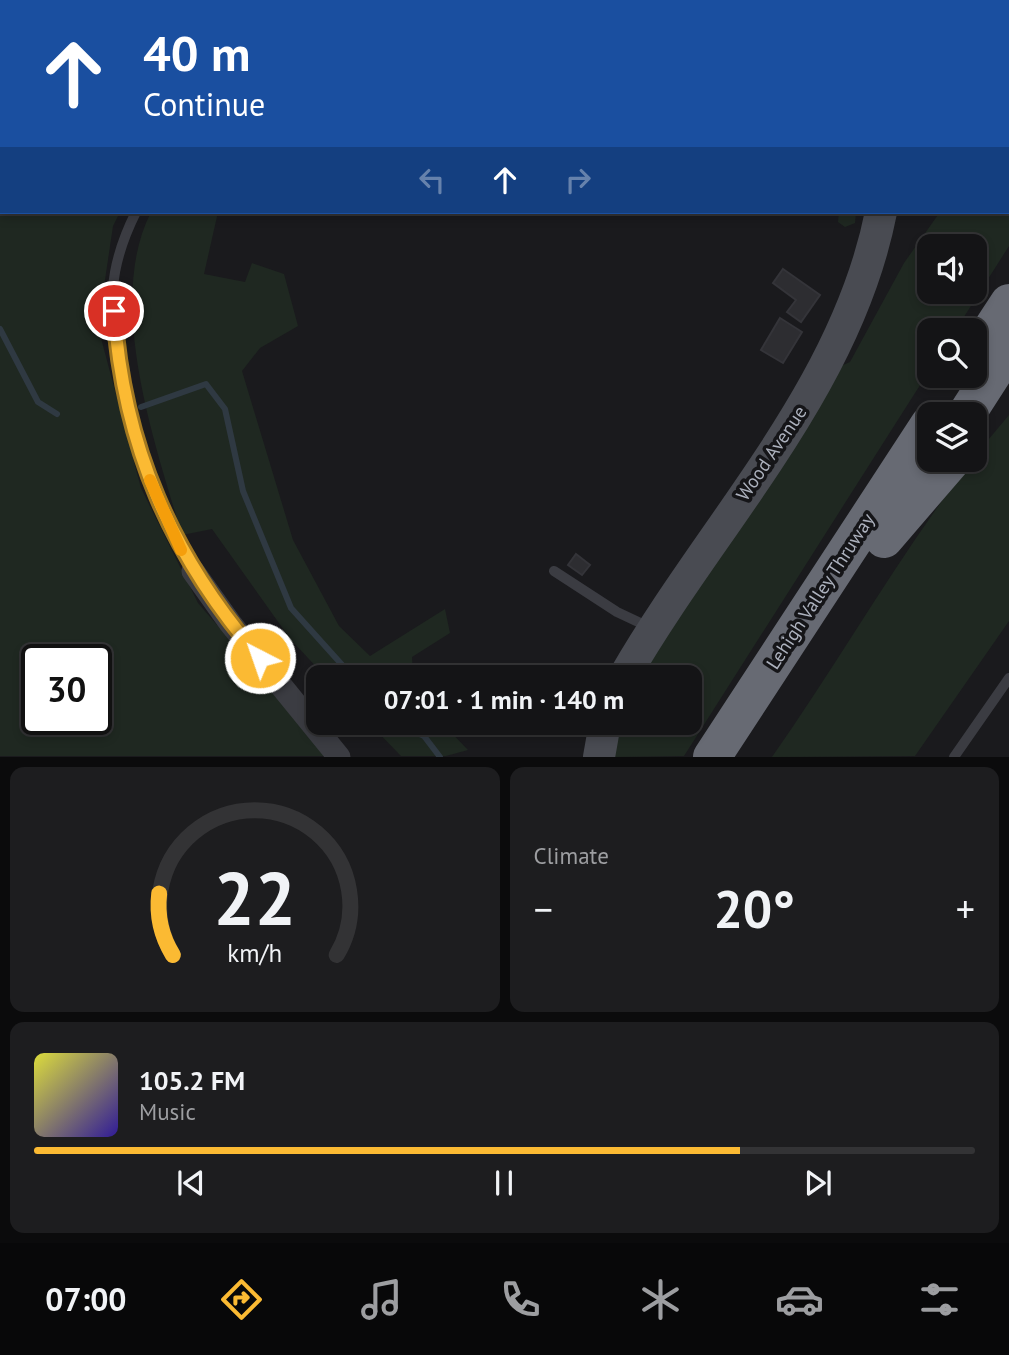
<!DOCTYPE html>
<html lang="en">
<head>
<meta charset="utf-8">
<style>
	body { margin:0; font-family:"PT Sans",sans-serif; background:#1d1d1f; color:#f1f3f6; height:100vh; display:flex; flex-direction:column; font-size:26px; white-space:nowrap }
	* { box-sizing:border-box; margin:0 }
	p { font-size:23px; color:#9d9ea1 }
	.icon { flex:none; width:38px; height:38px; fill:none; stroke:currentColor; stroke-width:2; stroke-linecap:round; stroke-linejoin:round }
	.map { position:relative; height:757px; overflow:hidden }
	.drawer { display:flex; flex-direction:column; gap:10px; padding:10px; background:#0b0b0c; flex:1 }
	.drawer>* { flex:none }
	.top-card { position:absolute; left:0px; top:0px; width:1010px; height:214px; box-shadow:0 4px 10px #0003,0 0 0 2px #333335; background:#1a4fa0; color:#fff; overflow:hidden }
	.tools { position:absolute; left:917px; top:234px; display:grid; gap:14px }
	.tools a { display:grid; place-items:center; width:70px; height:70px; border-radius:14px; background:#141416; box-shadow:0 4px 10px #0003,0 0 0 2px #333335; font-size:35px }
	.speed { position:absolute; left:21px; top:644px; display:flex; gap:14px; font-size:35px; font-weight:700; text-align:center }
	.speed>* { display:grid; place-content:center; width:91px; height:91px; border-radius:50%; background:#141416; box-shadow:0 4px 10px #0003,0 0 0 2px #333335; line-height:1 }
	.speed .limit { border:4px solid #111; border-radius:10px; background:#fff; color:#111 }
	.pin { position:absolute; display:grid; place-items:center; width:60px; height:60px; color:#fff; margin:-30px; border:4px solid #fff; border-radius:50%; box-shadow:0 2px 7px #0007 }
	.me { position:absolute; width:77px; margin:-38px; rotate:319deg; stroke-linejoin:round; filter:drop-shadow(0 0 5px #0008) }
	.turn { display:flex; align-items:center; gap:24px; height:147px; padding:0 28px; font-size:32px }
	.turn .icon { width:91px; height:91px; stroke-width:2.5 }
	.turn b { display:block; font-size:49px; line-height:60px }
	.lanes { display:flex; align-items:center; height:66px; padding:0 28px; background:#0003; justify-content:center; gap:35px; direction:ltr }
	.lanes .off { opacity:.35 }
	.big { font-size:52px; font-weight:700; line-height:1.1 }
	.drawer .widget { flex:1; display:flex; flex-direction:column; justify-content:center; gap:10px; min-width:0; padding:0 24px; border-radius:14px; background:#1d1d1f }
	.drawer .dial { align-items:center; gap:0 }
	.dial svg { height:182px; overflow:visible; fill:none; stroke:#333335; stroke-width:7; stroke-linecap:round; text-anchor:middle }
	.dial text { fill:#f1f3f6; stroke:none }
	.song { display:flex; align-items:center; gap:21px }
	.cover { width:84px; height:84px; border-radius:10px; background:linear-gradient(135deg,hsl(60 70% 55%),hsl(250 70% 35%)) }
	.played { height:7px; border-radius:4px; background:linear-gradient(90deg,#fbba33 75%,#333335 75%) }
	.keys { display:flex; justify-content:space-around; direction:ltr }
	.heat { display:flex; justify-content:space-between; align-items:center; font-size:38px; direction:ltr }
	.drawer .tiles { flex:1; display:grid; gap:10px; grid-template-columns:1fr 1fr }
	.widget:last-child { grid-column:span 2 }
	.trip { position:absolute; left:306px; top:665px; width:396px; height:70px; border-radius:14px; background:#141416; box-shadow:0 4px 10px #0003,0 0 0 2px #333335; font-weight:700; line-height:70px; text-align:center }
	.tab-bar { display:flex; height:112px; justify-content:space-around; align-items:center; background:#080809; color:#9d9ea1 }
	.tab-bar .icon { width:49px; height:49px }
	.tab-bar .on { color:#fbba33 }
	.tab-bar b { font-size:32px; color:#f1f3f6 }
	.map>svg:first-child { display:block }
</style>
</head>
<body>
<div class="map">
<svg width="1009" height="757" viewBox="0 0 1009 757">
	<rect width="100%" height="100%" fill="#1a1a1d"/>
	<path fill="#1f2821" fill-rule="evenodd" d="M780 0H899L780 2Z
		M1009 110V246L955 331H929V371L684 756 611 757 618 723H690V677H635L841 366 850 362 904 263 940 212H1008ZM929 247H975V292H929Z
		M0 194 2 212H120L113 226 98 327 141 488 198 603 330 756H0ZM37 660H96V719H37Z
		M151 212H218L204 274 245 282 252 263 284 274 298 326 260 348 242 371 293 540 339 626 370 656 445 609 450 633 412 657 413 677H326L291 640 212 529 182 535C155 444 105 302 151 212Z
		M839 212H856L855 223 845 227 838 222Z
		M1009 415V621L915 756 772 757C852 643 919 519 1009 415Z
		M369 723H442L468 750 446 756H401Z"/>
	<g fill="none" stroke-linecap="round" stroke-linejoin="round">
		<path stroke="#2f3942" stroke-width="6" d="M0 329 38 402 57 414
			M141 407 206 384 225 409 243 491 291 608 353 677
			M396 723 424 736 440 757"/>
	</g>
	<path fill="#2d2d31" stroke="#343439" stroke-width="2" d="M783 269 820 295 801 322 787 312 796 300 773 283Z
		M780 318 802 332 783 363 761 350Z
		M576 554 590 565 582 575 568 565Z"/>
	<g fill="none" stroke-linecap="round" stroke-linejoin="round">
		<path stroke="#3b3c42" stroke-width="10" d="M160 0 164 2
			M100 2 101 0
			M136 212C124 236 115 261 113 288 111 315 117 343 122 369 135 441 156 507 193 571
			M554 571 617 612 651 628
			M954 757 1009 678"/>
		<path stroke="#3b3c42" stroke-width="23" d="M193 571 230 623 339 757"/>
		<path stroke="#494b52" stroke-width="32" d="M951 2 954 0
			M983 2 987 0
			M624 677C712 524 846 390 881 212
			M599 757 605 723"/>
		<path stroke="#676a73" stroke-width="38" d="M916 2 917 0
			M975 355 1009 303
			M966 415 1009 348
			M884 539 952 460
			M712 757 929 425"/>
	</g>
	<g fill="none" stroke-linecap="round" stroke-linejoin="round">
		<g stroke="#a37921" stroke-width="18">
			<path id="route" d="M114 311C123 446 172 557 260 658"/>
		</g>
		<use href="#route" stroke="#fbba33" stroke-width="12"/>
		<path stroke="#f59e0b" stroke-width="12" d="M150 480 181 550"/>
	</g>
	<g text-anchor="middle" stroke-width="7" stroke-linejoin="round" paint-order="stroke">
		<g font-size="19" fill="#acb1bd" stroke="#151518">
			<text transform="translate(771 453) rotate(-56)" y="7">Wood Avenue</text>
			<text transform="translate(820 591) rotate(-57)" y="7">Lehigh Valley Thruway</text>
		</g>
	</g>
</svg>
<div class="tools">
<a><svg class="icon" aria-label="sound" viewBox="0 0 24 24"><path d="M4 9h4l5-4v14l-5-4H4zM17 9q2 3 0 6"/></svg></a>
<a><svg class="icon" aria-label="search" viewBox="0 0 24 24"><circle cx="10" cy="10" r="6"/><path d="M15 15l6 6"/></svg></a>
<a><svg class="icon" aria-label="layers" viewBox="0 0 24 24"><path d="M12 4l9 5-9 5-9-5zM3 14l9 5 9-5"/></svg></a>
</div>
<div class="speed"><div class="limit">30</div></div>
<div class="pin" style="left:114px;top:311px;background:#d93025"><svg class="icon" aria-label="arrive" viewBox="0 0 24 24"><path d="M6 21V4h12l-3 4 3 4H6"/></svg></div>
<svg class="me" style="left:260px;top:658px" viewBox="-20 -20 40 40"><circle r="17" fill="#fbba33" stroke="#fff" stroke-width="3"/><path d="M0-11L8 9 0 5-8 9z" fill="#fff"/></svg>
<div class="trip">07:01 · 1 min · 140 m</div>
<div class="top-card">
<div class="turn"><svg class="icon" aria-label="ahead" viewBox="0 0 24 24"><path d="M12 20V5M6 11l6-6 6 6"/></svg><div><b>40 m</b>Continue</div></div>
<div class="lanes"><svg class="icon off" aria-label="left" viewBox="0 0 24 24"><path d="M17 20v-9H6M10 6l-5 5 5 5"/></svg><svg class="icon" aria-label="ahead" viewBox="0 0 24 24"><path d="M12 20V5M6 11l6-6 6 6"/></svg><svg class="icon off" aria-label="right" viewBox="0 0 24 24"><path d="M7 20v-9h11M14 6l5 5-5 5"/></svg></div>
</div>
</div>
<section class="drawer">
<div class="tiles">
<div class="widget dial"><svg viewBox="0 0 100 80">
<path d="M14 69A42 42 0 1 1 86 69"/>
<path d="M14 69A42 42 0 0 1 8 42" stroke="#fbba33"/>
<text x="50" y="56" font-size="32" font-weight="700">22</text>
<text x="50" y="72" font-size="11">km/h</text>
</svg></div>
<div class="widget"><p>Climate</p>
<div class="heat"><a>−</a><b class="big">20°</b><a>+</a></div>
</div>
<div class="widget">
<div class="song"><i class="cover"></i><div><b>105.2 FM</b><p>Music</p></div></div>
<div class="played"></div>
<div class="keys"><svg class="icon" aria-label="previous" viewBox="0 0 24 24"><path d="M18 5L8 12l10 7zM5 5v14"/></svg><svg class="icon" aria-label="pause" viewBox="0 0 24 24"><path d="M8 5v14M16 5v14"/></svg><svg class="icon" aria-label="next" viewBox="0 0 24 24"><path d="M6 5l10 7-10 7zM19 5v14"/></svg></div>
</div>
</div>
</section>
<nav class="tab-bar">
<b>07:00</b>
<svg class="icon on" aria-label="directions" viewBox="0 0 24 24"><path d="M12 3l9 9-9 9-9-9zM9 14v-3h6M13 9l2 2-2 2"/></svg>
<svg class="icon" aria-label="music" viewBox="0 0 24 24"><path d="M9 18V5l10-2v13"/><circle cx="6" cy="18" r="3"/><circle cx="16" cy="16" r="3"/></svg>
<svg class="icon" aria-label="phone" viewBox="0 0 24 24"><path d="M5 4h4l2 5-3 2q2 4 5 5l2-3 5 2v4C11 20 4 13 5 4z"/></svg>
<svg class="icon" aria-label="climate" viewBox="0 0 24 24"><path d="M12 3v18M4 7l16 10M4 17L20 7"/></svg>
<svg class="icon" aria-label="car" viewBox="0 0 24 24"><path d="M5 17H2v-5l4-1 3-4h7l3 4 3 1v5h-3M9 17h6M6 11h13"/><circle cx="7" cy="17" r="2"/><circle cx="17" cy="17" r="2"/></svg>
<svg class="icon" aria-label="filters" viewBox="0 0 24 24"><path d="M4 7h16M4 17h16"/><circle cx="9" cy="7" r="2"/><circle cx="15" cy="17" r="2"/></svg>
</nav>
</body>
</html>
